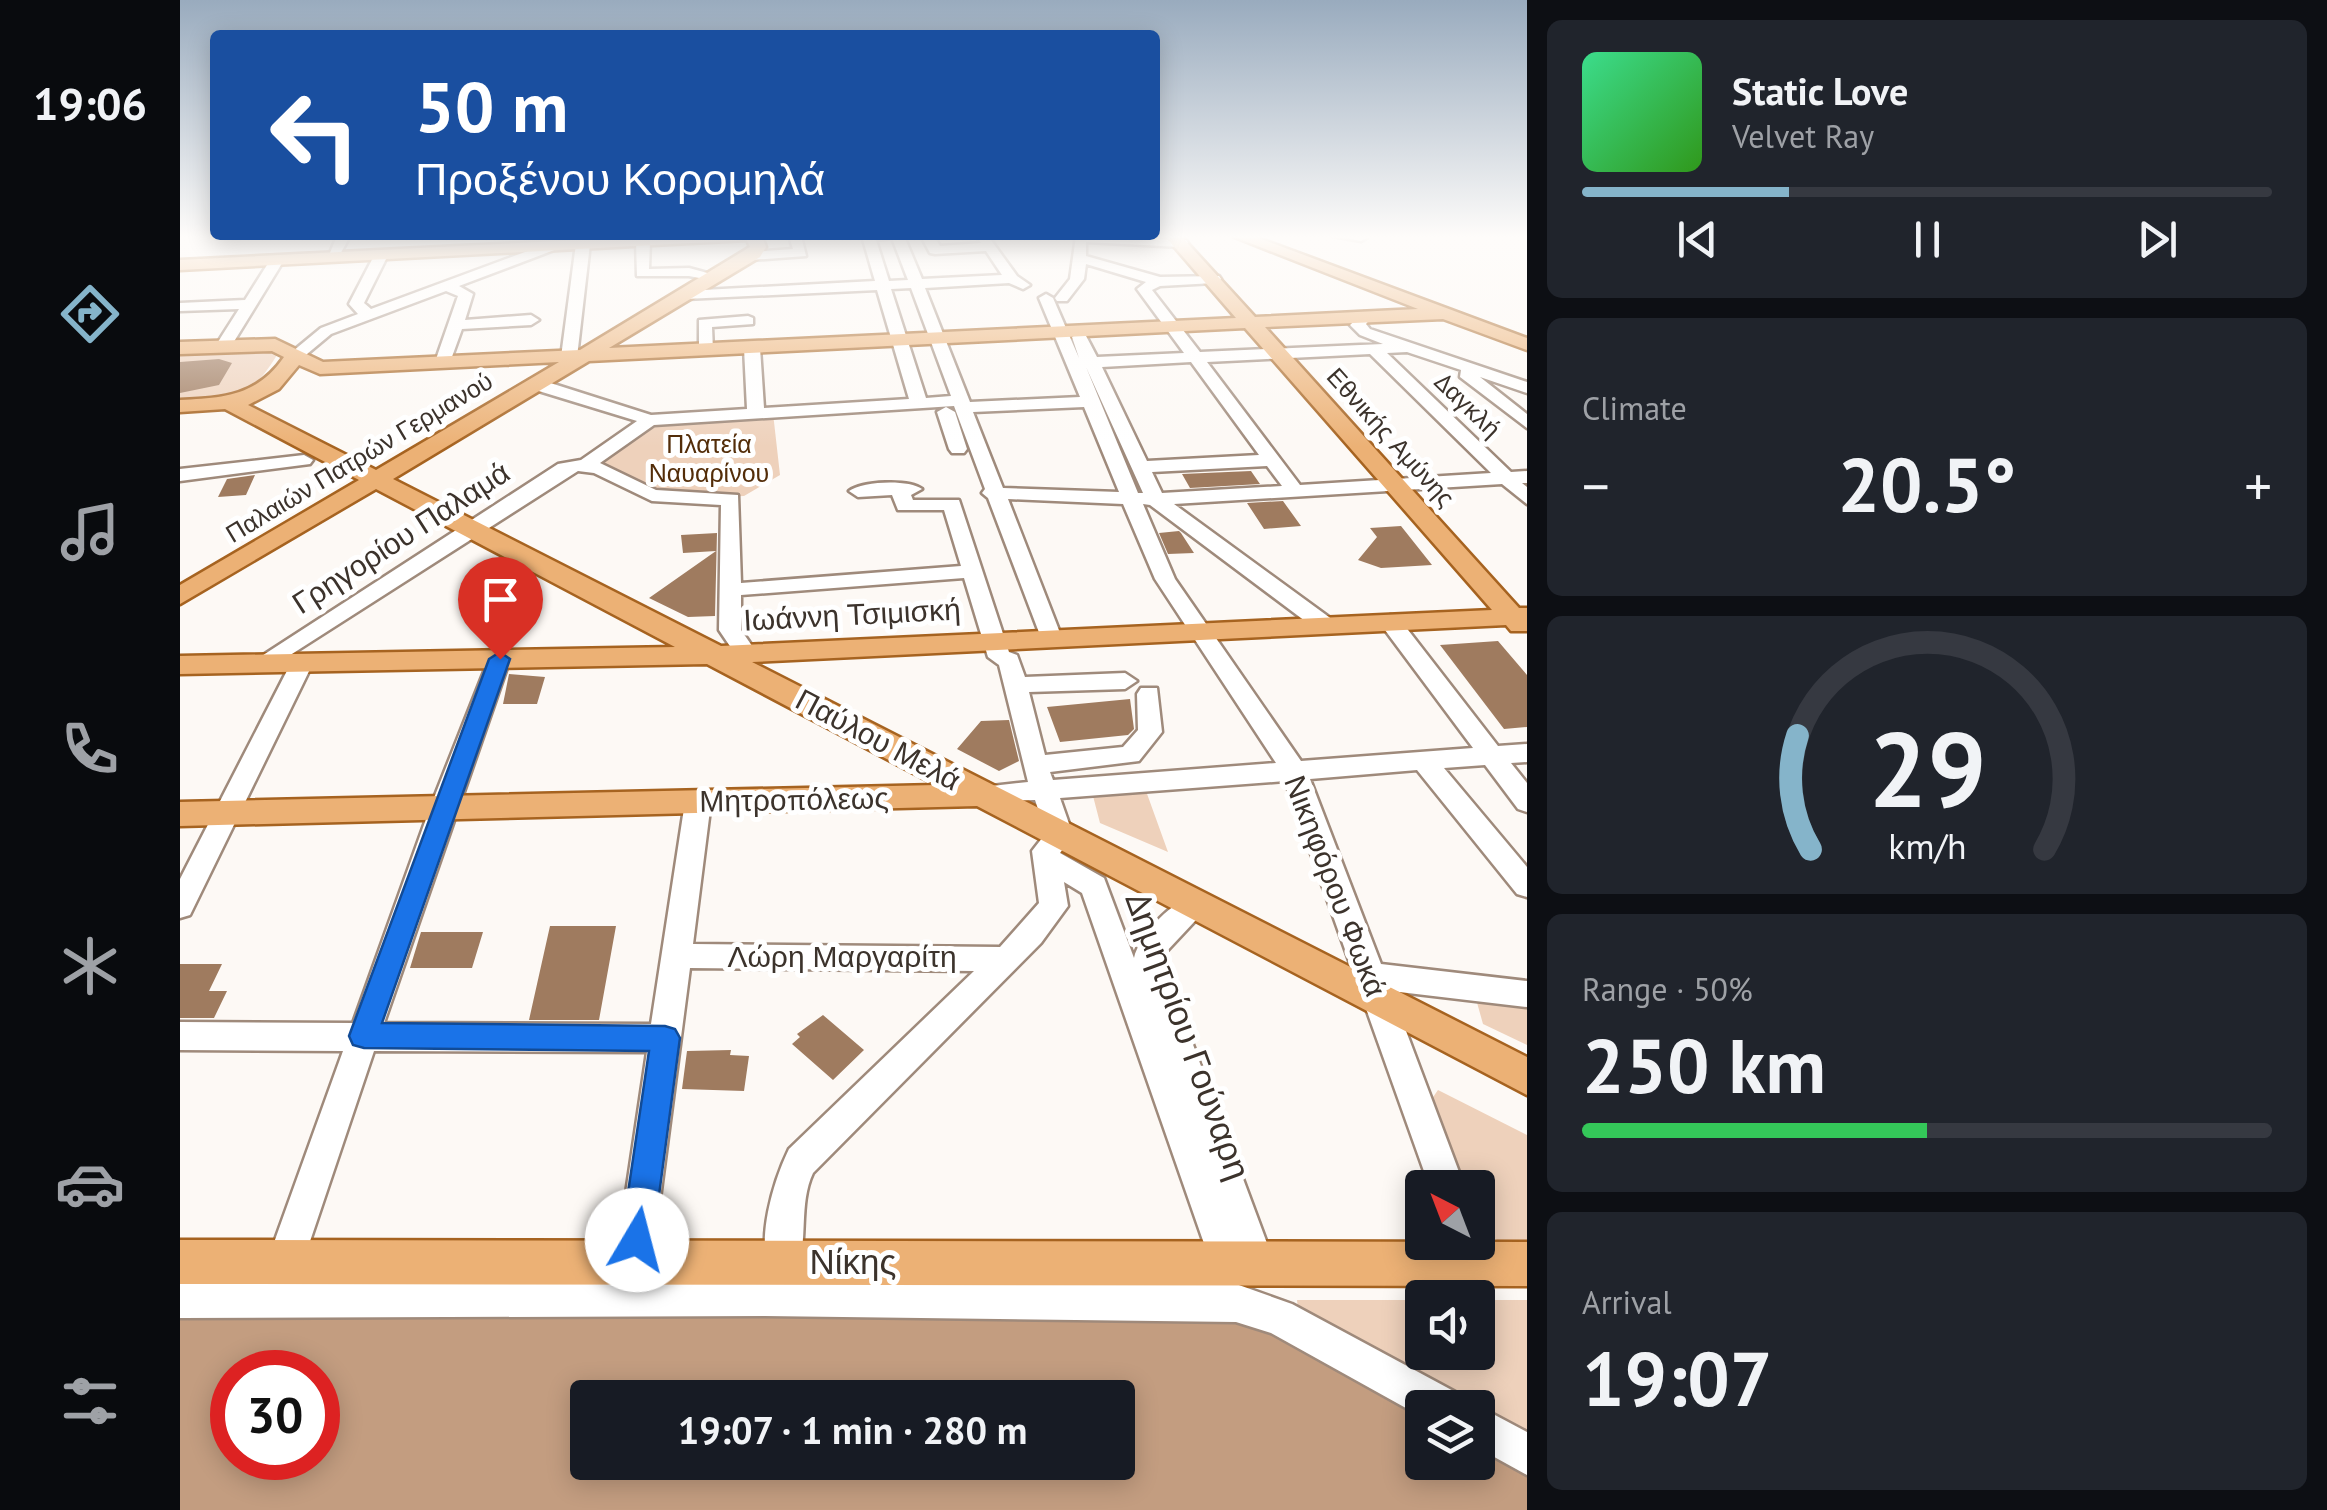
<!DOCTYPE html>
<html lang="en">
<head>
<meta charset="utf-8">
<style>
	body { margin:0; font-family:"PT Sans",sans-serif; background:#20242c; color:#f1f3f6; height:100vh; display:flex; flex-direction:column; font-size:38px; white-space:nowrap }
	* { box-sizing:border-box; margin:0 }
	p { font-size:32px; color:#9ea1a6 }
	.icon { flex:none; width:55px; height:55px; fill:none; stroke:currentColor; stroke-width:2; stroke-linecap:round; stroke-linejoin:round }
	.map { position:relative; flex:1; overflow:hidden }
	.panel { display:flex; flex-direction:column; gap:20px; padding:20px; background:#0d0f14; width:800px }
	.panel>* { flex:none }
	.guide { position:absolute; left:30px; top:30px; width:950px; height:210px; border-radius:10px; box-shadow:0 5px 25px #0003; background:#1a4fa0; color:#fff; overflow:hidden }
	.needle { width:65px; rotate:318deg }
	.controls { position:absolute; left:1225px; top:1170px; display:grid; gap:20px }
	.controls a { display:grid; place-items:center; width:90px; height:90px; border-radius:10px; background:#171b24; box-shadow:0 5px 25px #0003; font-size:50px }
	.speed { position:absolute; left:30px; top:1350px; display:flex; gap:20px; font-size:50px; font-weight:700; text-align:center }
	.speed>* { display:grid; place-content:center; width:130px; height:130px; border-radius:50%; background:#171b24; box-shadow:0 5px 25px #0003; line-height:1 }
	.speed .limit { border:15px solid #d22; background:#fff; color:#111 }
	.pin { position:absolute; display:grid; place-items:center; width:85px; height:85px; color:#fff; margin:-102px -42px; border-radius:50% 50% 50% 0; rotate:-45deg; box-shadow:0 0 10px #0007 }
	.pin .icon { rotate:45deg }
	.me { position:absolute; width:110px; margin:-55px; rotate:8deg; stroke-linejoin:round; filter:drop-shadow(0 0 8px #0008) }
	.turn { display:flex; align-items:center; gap:35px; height:210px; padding:0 40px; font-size:45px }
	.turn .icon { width:130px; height:130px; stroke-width:2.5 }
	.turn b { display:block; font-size:70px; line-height:85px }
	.big { font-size:75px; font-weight:700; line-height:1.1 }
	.panel .tile { flex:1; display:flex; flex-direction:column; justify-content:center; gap:15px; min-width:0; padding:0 35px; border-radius:15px; background:#20242c }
	.panel .dial { align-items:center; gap:0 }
	.dial svg { height:260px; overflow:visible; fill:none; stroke:#363941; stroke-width:7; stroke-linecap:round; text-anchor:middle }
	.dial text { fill:#f1f3f6; stroke:none }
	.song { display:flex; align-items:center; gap:30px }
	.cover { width:120px; height:120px; border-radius:15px; background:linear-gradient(135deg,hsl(150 70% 55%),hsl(110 70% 35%)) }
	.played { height:10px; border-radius:5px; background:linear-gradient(90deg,#85b4ca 30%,#363941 30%) }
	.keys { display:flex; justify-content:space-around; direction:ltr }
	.heat { display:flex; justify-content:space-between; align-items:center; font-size:55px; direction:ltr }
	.charge { height:15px; border-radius:8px; background:linear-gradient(90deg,#34c759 50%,#363941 0) }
	.trip { position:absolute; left:390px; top:1380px; width:565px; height:100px; border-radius:10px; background:#171b24; box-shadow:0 5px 25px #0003; font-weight:700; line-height:100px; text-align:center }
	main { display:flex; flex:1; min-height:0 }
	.tabs { display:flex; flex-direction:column; width:180px; justify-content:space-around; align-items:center; background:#090b0e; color:#9ea1a6 }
	.tabs .icon { width:70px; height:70px }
	.tabs .selected { color:#85b4ca }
	.tabs b { font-size:45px; color:#f1f3f6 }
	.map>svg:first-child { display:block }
</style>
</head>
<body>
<main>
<nav class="tabs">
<b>19:06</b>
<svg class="icon selected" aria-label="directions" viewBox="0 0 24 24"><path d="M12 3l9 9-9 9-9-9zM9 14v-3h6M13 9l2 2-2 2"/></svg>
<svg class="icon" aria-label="music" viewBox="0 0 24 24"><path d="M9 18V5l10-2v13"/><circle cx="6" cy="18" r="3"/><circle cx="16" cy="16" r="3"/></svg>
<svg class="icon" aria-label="phone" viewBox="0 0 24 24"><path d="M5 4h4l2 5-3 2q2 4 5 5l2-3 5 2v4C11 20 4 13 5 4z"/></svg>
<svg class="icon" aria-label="climate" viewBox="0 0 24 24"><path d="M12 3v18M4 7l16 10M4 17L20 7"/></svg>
<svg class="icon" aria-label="car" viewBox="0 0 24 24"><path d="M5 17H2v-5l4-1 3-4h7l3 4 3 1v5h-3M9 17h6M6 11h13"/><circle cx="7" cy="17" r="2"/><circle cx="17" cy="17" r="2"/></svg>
<svg class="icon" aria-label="filters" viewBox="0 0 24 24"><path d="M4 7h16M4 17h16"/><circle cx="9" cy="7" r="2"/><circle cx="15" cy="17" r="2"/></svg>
</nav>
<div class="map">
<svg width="1347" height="1510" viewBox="0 0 1347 1510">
	<rect width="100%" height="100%" fill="#fdf9f5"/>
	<path fill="#eed1bb" d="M85 347 97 355C67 404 53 397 0 400V352Z
		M593 413 600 475 564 496 496 499 406 465 470 420Z
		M966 791 988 852 920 823 913 796Z
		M1296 999 1347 1005V1045L1303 1024Z
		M1258 1090 1347 1135V1243L1320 1242 1301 1229 1298 1188 1285 1187 1251 1100Z
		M1117 1300H1242V1352H1298V1300H1347V1473L1298 1444V1408H1242V1412L1121 1340Z"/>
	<path fill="#c39d80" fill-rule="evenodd" d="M0 1313H1033L1121 1340 1242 1412V1462H1298V1444L1347 1473V1510H0ZM52 1372H138V1458H52ZM408 1398H938V1462H408Z"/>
	<path fill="#9f7b5f" d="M39 359 52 363 39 385 0 393V362Z
		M1071 471 1080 484 1010 488 1002 474Z
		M75 475 66 495 38 497 47 479Z
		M1103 501 1121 526 1084 529 1067 503Z
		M1221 526 1252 565 1201 568 1178 560 1197 537 1190 528Z
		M999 531 1001 533 1014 553 988 554 979 533Z
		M537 533 535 616 508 617 469 598 536 551 503 553 501 535Z
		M1318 641 1347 675V727L1324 729 1260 645Z
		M329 674 365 677 357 704H323Z
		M950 699 954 729 948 735 880 742 867 707Z
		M829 720 839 761 819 771 777 749 801 721Z
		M370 926H436L419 1020H349Z
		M241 932H303L292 968H230Z
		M0 964H42L29 991H47L34 1018H0Z
		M643 1015 684 1050 653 1080 612 1044 620 1037 617 1034Z
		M551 1050 550 1055 569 1056 564 1091 502 1089 507 1051Z"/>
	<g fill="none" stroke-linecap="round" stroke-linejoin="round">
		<g stroke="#9f8a7b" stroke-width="5">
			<path id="minor" d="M157 236H170L157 260H147Z
				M609 236H621L626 256 570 260 563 256 570 252 613 249Z
				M682 236H724L742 279 822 275 806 251 755 254 750 253 741 236H754L760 246 801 243 796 236H808L837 276 850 285 843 289 829 283 745 288 790 402 900 397 859 298 866 294 873 298 899 358 892 337 900 332 905 334 917 357 1004 353 957 289 966 282 906 264 904 279 887 301H877L875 298 890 279 896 236 1006 240 1008 243 1001 247 906 242V256L980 277 1039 276 1041 279 1034 283 980 286 972 290 1020 352 1203 344 1180 335 1170 325 1184 312 1192 317 1186 324 1190 329 1347 382V393L1300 377 1347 414V428L1280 377 1281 370 1227 352 1207 353 1331 472 1347 471V483H1342L1347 487V504L1322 484 994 504 1153 620 1156 625 1153 630H1137L970 505 963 504 995 579 1121 761 1293 748 1199 622 1210 615 1218 617 1318 746 1347 744V762L1331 763 1347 783V812L1338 809 1305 765 1264 768 1347 867V897L1337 894 1237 770 1130 779 1201 964 1347 981V1007L1211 991 1285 1188H1250L1105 781 880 798 893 835 880 853 924 878 954 958C959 934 1001 889 1026 897L1030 905 985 953 983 964 1094 1262 1089 1275 1076 1280 1062 1272 1048 1280 1035 1275 902 893 884 882 888 906 861 943 633 1173C618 1205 629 1242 616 1275L607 1279 1056 1284 1112 1304 1279 1394 1285 1408H1242V1417L1091 1333 1056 1322 585 1316 0 1318V1280H104L92 1275 87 1262 163 1051 0 1050V1022L173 1023 250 808 311 654H327L330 659 204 1023 471 1024 505 802 509 795H527L531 802 513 944 820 947 859 903 852 851 866 833 855 800 794 802 790 795 794 788 848 782 819 665 808 657 784 578 561 595V630L577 653 566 660 558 658 539 630 541 505 472 501 414 473 398 471 90 668H74L71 663 378 464 401 460 457 421 349 388V380H361L471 415 567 409 564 348 572 343 580 348 584 408 729 399 697 290 505 299 498 295 505 291 695 281ZM712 238 728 280 709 281 696 240ZM731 288 771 396 746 398 711 289ZM1190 354 1311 473 1120 485 1027 362ZM1011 362 1079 455 967 461 922 367ZM906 367 963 493H958ZM774 406 805 489 802 493 808 498 863 643H879L882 638 828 499 943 504 975 579 1096 763 873 780 870 772 959 761 982 732 977 688H961L957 694 958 730 943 747 865 755 849 692 945 689 957 681 945 673 845 677 837 655 829 652 779 500H733L731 495 742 489C729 479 682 481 669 491L678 497 712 495 718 510H764L781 566 561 583 558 495 476 490 420 463 474 425ZM904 407 939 492 823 488 793 412ZM1087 466 1102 486 982 493 972 472ZM510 968 794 971 609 1149C593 1182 576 1240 590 1275L599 1279 106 1280 118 1275 123 1262 194 1051 467 1052 436 1260 441 1273 454 1278 467 1273 472 1260Z
				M1153 236H1187L1188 237 1181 241Z
				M463 237 470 241 469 269 509 268 542 277 535 281 509 276H457L456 241Z
				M403 240 410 244 397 357 389 362 381 357 396 244Z
				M372 242 379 246 377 249 279 286 293 294 285 320 351 315 359 320 351 325 282 329 269 365 255 362 278 296 266 291 151 334 121 359 107 356 141 328 178 314 169 304 196 252 208 255 184 303 191 309Z
				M92 257 104 260 50 348 36 345 59 309 0 311V303L65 300Z
				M568 316 573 318V324L532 327 533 351 519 354V320Z
				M766 407 775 412 787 449 784 453H772L769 449 757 412Z
				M124 455 133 460 130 464 0 481V469Z
				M122 656 133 663 10 915 0 918V879L111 663Z
				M1298 1406 1347 1432V1475L1298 1448V1408H1294Z"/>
		</g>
		<g stroke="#a66320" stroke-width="5">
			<path id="major" d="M479 236H582L586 247 580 257 429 348 1056 318 985 236H1001L1075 317 1238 309 1052 236H1073L1347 338V350L1263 319 1085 327 1339 608H1347V631H1331L1326 625 572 662 1347 1057V1095L797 806 0 826V802L756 785 527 664 0 674V656L495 647 196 489 0 604V585L179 480 45 409 0 412V400C44 398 77 396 104 357L92 351 0 354V342L95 339 143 362 400 350 570 247 567 240 0 270V260ZM1065 328 1312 610 541 646 213 479 409 361ZM379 362 196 470 68 405 99 389 119 365 140 374Z
				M0 1240 1347 1242V1286L0 1284Z"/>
		</g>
		<use href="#minor" fill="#fff" fill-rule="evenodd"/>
		<use href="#major" fill="#ecb175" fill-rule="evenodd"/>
	</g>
	<linearGradient id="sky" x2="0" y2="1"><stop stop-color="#99abbe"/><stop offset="0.53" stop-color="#fefcfa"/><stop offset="1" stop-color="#fefcfa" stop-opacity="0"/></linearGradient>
	<rect width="1347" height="447" fill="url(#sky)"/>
	<path fill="#1a73e8" stroke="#114b97" stroke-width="2.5" d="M320 652 330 659 202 1023 485 1026 495 1029 500 1038 473 1240 469 1252 457 1256 445 1252 441 1240 469 1051 184 1048 173 1045 169 1036 309 659Z"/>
	<g text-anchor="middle" stroke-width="10" stroke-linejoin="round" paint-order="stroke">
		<g font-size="25" fill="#3c332c" stroke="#fff">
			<text transform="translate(1288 405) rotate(44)" y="9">Δαγκλή</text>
			<text transform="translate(1211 437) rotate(48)" y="9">Εθνικής Αμύνης</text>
			<text transform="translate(179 457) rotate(-31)" y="9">Παλαιών Πατρών Γερμανού</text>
		</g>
		<g font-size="25" fill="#532d09" stroke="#fff">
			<text x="529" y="453">Πλατεία<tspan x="529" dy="29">Ναυαρίνου</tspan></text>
		</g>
		<g font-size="30" fill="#3c332c" stroke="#fff">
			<text transform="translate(221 538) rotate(-33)" y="10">Γρηγορίου Παλαμά</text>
			<text transform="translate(672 615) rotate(-3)" y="10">Ιωάννη Τσιμισκή</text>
			<text transform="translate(698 740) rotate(28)" y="10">Παύλου Μελά</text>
			<text transform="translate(614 800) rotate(-1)" y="10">Μητροπόλεως</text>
			<text transform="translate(1155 886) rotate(69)" y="10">Νικηφόρου Φωκά</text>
			<text x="662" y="967">Λώρη Μαργαρίτη</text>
		</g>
		<g font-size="35" fill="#3c332c" stroke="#fff">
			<text transform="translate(1008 1036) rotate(70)" y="12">Δημητρίου Γούναρη</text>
			<text x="673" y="1274">Νίκης</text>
		</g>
	</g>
</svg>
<div class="controls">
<a><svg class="needle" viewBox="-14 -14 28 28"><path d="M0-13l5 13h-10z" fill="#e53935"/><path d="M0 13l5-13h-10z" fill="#9ea1a6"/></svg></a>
<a><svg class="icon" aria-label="sound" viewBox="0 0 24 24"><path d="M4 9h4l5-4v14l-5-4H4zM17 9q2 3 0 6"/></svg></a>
<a><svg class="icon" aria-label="layers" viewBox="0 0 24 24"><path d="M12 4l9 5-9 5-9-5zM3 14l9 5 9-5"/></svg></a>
</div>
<div class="speed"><div class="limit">30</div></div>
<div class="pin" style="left:320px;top:659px;background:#d93025"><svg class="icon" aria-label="arrive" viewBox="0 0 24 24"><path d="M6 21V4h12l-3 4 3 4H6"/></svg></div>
<svg class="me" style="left:457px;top:1240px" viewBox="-20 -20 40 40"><circle r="19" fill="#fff"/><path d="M0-13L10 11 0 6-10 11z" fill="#1a73e8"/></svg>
<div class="trip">19:07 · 1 min · 280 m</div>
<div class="guide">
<div class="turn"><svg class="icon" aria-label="left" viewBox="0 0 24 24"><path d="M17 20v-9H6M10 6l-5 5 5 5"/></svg><div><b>50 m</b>Προξένου Κορομηλά</div></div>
</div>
</div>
<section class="panel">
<div class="tile">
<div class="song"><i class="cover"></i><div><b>Static Love</b><p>Velvet Ray</p></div></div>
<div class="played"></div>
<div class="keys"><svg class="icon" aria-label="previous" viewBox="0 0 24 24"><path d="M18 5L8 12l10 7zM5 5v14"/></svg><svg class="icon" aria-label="pause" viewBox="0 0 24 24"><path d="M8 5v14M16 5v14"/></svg><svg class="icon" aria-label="next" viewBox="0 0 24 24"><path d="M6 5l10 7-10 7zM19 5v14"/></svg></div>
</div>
<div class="tile"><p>Climate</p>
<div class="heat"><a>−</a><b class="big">20.5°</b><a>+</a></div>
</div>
<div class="tile dial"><svg viewBox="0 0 100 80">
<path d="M14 69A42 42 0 1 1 86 69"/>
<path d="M14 69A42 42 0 0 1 10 34" stroke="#85b4ca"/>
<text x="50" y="56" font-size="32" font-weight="700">29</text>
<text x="50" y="72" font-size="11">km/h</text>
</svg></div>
<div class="tile"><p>Range · 50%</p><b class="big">250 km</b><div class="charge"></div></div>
<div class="tile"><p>Arrival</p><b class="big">19:07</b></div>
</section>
</main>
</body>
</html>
